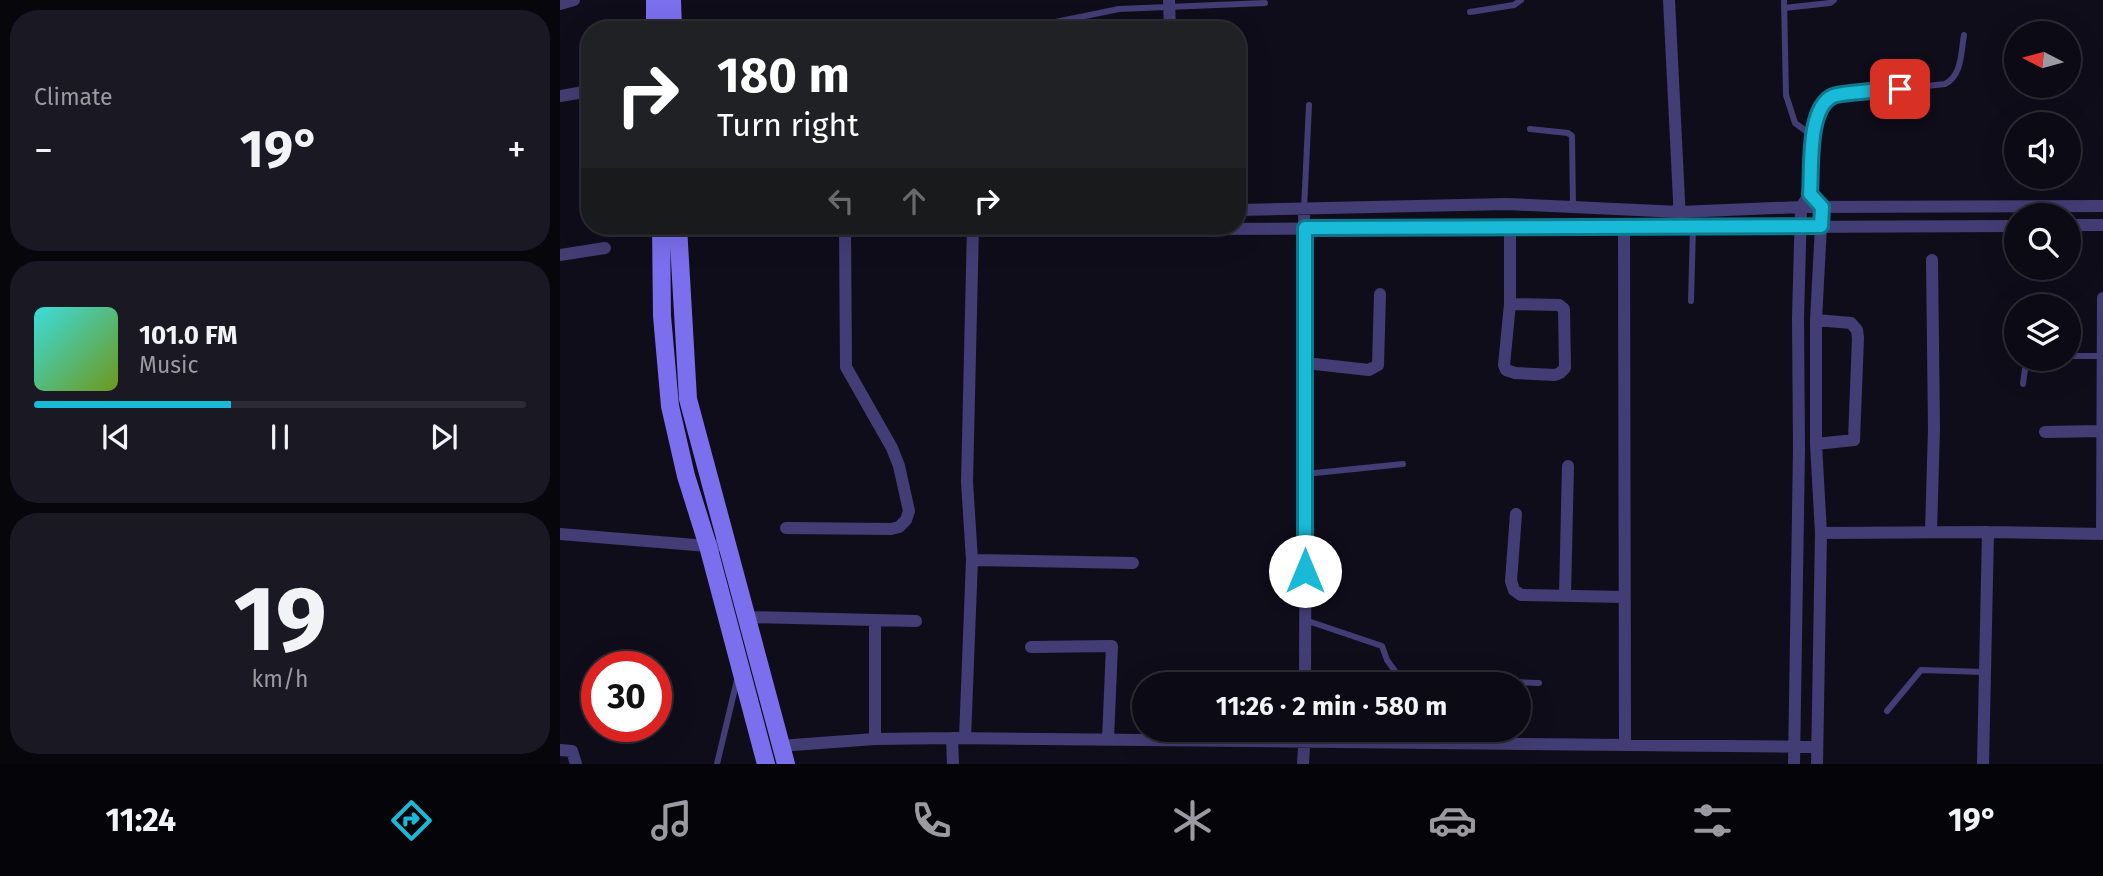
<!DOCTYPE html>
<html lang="en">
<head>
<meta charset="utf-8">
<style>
	body { margin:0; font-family:"Fira Sans",sans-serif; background:#1a1822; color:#f1f3f6; height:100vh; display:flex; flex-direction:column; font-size:26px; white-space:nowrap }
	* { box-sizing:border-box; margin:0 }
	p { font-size:23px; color:#9a9aa0 }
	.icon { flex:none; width:38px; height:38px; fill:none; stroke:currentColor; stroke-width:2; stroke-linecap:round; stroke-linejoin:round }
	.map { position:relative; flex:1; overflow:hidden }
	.drawer { display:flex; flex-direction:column; gap:10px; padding:10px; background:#07060b; width:560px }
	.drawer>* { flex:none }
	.banner { position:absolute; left:21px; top:21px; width:665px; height:214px; border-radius:28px; box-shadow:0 7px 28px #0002,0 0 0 2px #2c2b34; background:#202124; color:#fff; overflow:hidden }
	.needle { width:46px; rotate:276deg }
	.fabs { position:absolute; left:1444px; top:21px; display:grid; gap:14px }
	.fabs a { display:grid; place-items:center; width:77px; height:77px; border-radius:50%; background:#0c0a14; box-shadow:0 7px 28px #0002,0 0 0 2px #2c2b34; font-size:35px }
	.speed { position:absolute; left:21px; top:651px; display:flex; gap:14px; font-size:35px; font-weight:700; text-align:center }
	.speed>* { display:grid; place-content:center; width:91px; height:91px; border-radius:50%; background:#0c0a14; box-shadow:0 7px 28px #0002,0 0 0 2px #2c2b34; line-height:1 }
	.speed .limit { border:10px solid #d22; background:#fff; color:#111 }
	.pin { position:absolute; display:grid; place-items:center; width:60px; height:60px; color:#fff; margin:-30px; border-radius:14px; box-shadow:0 4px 10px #0006 }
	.me { position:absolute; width:77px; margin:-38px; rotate:0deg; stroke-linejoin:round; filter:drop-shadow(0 0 5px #0008) }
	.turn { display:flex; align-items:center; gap:24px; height:147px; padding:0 21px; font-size:32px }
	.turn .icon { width:91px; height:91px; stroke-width:2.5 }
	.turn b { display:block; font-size:49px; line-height:60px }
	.lanes { display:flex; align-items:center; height:66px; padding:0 21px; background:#0003; justify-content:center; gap:35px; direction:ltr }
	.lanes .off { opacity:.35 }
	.big { font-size:52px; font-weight:700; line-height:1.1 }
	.drawer .widget { flex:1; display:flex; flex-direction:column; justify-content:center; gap:10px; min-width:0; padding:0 24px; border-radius:28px; background:#1a1822 }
	.drawer .dial { align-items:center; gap:0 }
	.dial b { font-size:91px; line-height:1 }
	.song { display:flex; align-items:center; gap:21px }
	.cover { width:84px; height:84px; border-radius:10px; background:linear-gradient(135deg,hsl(180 70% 55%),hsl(80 70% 35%)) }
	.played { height:7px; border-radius:4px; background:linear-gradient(90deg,#19b9d8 40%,#2c2b34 40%) }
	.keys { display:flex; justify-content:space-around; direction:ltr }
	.heat { display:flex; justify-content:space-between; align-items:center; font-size:38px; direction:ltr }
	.trip { position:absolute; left:572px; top:672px; width:399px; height:70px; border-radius:35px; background:#0c0a14; box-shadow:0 7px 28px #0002,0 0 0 2px #2c2b34; font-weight:700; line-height:70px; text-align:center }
	.tab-bar { display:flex; height:112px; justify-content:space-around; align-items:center; background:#050408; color:#9a9aa0 }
	.tab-bar .icon { width:49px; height:49px }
	.tab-bar .on { color:#19b9d8 }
	.tab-bar b { font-size:32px; color:#f1f3f6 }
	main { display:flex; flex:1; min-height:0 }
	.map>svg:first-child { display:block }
</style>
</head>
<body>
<main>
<section class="drawer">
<div class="widget"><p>Climate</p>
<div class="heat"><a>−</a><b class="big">19°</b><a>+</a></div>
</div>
<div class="widget">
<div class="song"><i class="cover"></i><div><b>101.0 FM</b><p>Music</p></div></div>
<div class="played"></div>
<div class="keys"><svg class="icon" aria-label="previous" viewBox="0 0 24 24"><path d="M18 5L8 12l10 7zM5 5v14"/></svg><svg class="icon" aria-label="pause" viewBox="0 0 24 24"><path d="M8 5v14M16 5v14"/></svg><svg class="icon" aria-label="next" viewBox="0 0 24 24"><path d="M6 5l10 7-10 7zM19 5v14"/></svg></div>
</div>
<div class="widget dial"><b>19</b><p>km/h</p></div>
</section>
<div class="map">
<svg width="1543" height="764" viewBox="0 0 1543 764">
	<rect width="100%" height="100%" fill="#100d1b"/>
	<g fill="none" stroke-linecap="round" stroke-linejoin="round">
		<path stroke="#433d75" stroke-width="6" d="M1224 0 1226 95 1235 123 1254 137
			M1224 8 1270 3 1274 0
			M910 12 954 5 961 0
			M456 30 559 9 705 3
			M970 129 1008 133 1012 136 1013 206
			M1250 194 1254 119 1260 107 1273 96 1385 84C1402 76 1401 52 1404 35
			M744 209 749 105
			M1131 301 1133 228
			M1508 356H1542
			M1463 384 1465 369 1473 359
			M745 474 843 464
			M745 620 822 646 827 660 840 678 979 683
			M1327 711 1361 670 1424 672
			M157 764 177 680"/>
		<path stroke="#433d75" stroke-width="12" d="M609 0 610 30
			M1109 0 1120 220
			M0 4 14 0
			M0 96 30 91
			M744 209 746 363 745 684
			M677 210 947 204 1120 212 1241 207 1543 206
			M1508 225H1543
			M1064 227 1065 745
			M112 231 1456 226
			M0 255 45 248
			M950 304 999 305 1004 309 1005 368 1000 373 995 375 955 373 946 370 944 365Z
			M950 304V228
			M746 363 809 370 818 365 820 294
			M1485 432 1541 431
			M1256 444 1294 440 1298 338 1297 330 1291 323 1256 320
			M956 514 951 581 954 590 961 595 1064 597
			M226 528 331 529 339 527 346 520 349 511 339 466 332 448 286 367 285 226
			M1371 532 1374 428 1372 260
			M1261 533 1428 532 1543 534
			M0 534 148 546 168 545
			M1542 534 1543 298
			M412 560 573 563
			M1005 596 1008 466
			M187 617 356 621
			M315 620V739
			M471 647 552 646 548 739
			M392 738 393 764
			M405 738 412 560 407 482 413 226
			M219 746 315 739 392 738 1257 747
			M0 750 12 751 16 764
			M743 764 745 730
			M1234 764 1239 450 1238 318 1241 207 1250 194 1262 207 1256 320V444L1261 533 1257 764
			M1423 764 1428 532"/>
		<path stroke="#7b6fee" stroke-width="18" d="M112 0 113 30
			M95 30V0
			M101 226 102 316 110 406 126 476 148 546 206 764
			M118 226 128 399 226 764"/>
	</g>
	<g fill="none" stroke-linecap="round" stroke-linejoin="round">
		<g stroke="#10788c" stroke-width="18">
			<path id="route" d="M745 571V228L1261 226 1262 207 1250 194C1252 168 1247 108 1273 96 1283 92 1327 90 1340 89"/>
		</g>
		<use href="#route" stroke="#19b9d8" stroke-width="12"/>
	</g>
</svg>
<div class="fabs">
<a><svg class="needle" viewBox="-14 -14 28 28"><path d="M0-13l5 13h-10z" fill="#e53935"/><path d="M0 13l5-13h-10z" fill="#9a9aa0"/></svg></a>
<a><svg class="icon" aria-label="sound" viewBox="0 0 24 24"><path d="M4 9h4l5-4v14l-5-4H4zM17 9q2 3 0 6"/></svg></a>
<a><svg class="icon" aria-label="search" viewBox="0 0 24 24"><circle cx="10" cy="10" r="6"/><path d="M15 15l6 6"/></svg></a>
<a><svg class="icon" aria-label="layers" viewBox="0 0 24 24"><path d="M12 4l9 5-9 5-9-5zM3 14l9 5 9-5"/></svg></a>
</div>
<div class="speed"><div class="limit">30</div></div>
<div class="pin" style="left:1340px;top:89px;background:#d93025"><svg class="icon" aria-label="arrive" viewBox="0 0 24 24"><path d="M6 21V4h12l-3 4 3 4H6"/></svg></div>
<svg class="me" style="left:745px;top:571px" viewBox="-20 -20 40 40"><circle r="19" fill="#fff"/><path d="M0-13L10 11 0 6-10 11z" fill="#19b9d8"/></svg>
<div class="trip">11:26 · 2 min · 580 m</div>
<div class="banner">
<div class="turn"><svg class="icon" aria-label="right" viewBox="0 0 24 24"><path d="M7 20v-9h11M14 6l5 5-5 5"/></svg><div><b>180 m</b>Turn right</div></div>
<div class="lanes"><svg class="icon off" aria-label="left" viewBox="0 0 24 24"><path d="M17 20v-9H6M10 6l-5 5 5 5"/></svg><svg class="icon off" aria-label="ahead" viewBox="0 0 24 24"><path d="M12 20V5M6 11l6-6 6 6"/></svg><svg class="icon" aria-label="right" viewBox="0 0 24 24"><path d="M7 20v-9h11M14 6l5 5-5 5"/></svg></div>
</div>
</div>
</main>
<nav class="tab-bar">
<b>11:24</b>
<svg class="icon on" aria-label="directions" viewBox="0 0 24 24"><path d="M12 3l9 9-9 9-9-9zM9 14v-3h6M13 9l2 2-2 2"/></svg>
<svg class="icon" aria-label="music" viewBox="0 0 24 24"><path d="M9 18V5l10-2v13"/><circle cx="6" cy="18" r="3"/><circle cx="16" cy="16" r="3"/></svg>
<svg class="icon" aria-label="phone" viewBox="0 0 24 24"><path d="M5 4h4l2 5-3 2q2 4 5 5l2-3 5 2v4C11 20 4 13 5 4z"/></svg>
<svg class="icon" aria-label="climate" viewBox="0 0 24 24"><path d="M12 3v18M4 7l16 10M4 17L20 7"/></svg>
<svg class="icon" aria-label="car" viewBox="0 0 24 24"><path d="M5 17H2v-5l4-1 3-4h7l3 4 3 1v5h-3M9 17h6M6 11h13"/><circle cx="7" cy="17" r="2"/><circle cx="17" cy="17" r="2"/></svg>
<svg class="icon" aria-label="filters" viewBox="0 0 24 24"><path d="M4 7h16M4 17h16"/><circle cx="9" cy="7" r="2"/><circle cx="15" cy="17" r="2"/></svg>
<b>19°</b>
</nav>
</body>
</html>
